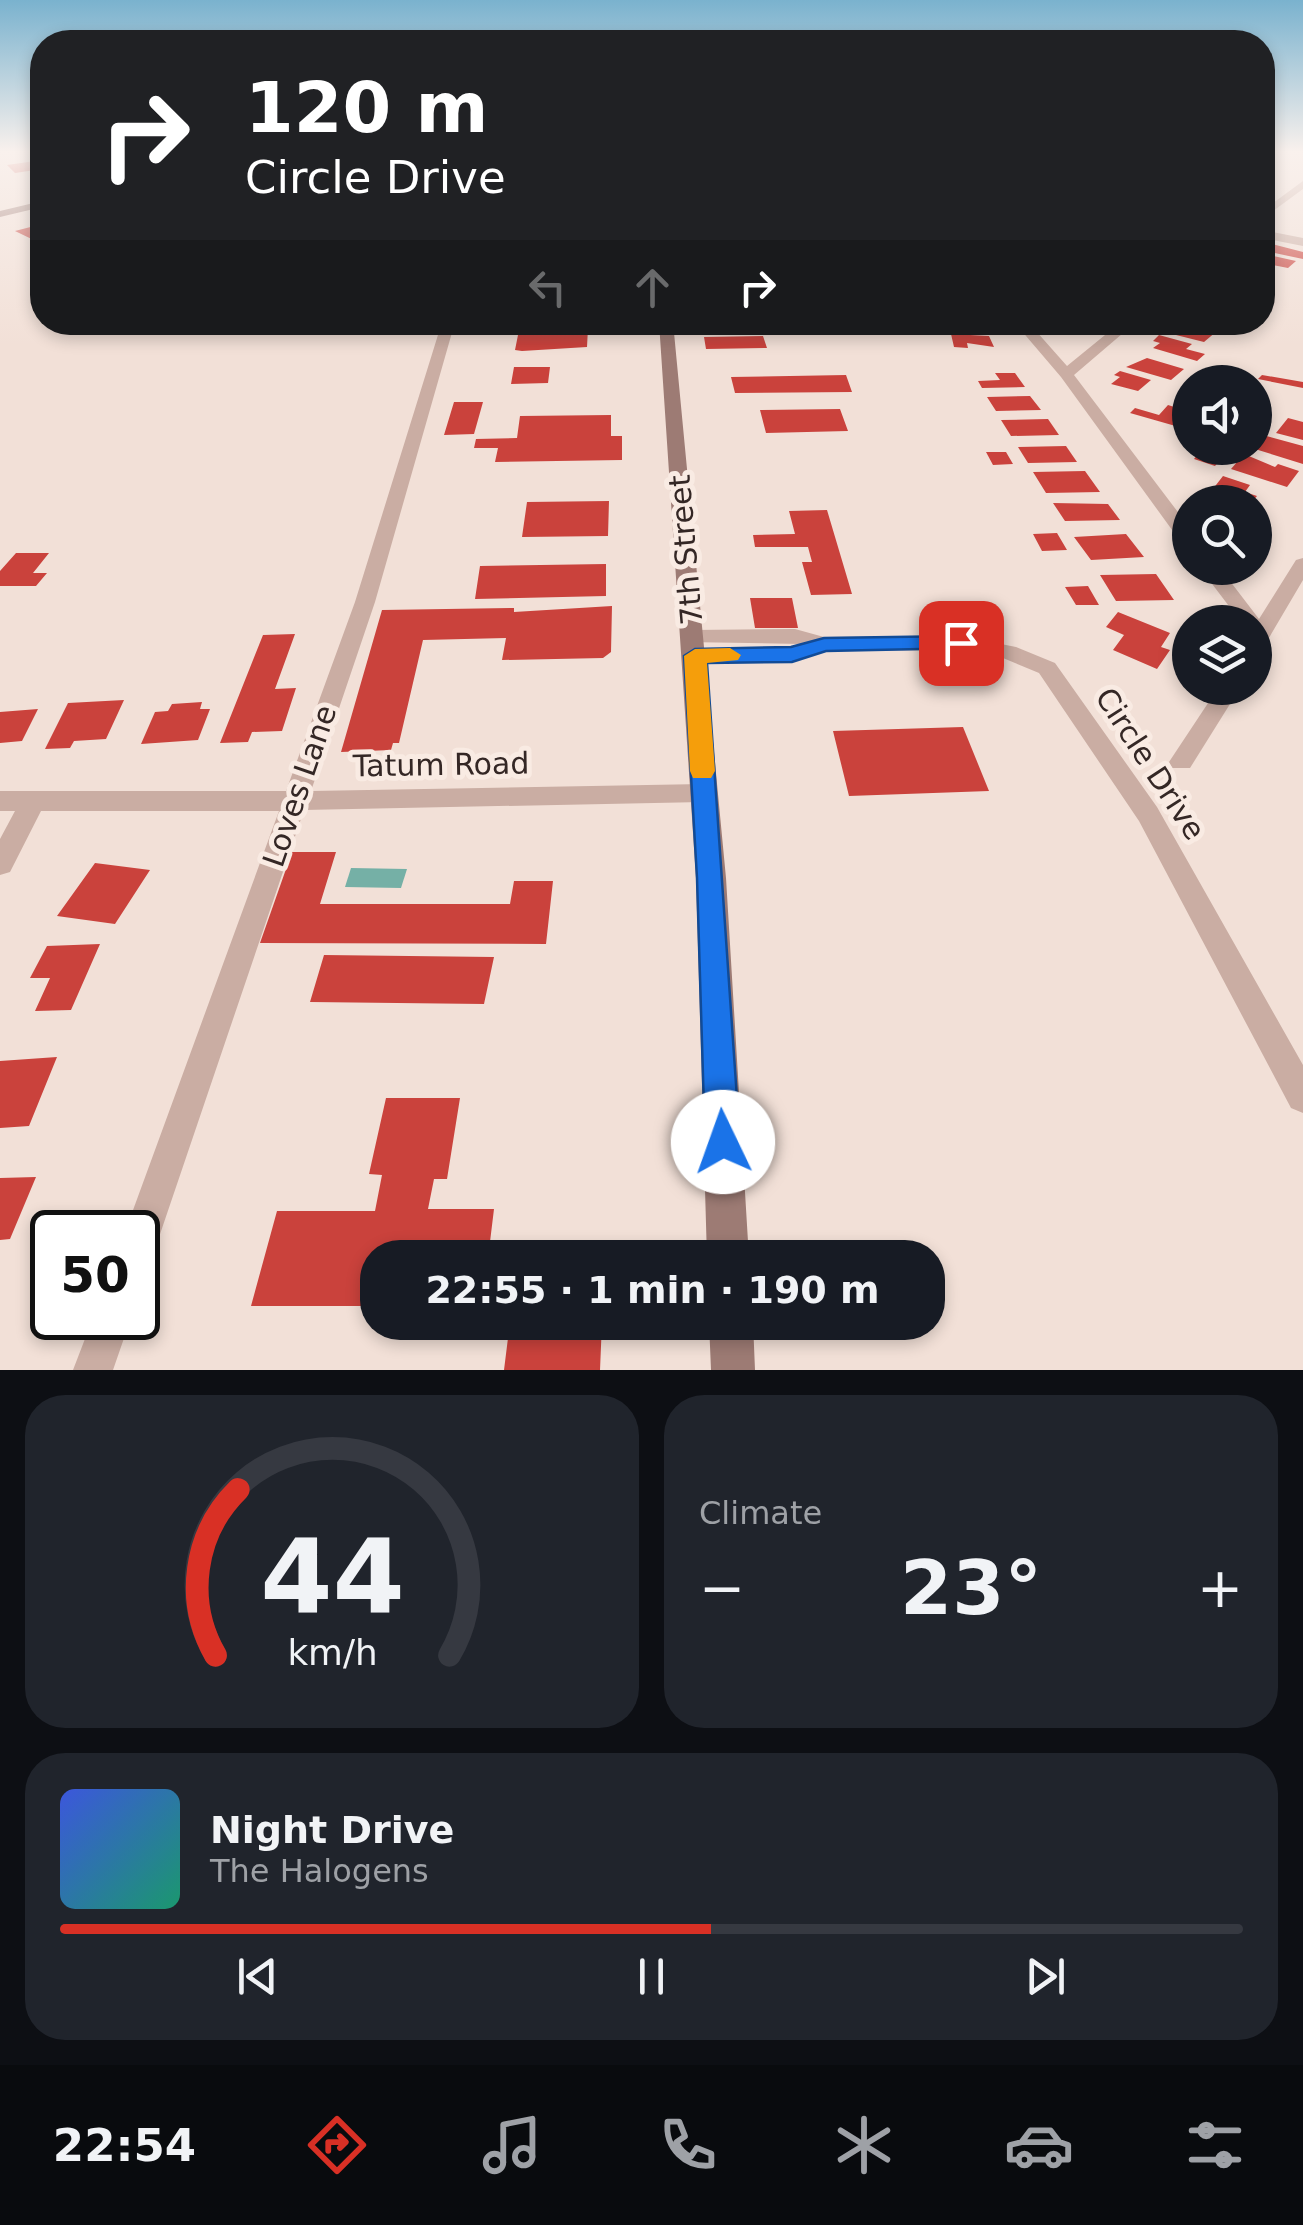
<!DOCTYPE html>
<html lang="en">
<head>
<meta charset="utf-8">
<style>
	body { margin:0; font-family:"DejaVu Sans",sans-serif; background:#20242c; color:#f1f3f6; height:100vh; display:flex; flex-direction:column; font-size:38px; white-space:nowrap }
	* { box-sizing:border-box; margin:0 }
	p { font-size:32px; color:#9ea1a6 }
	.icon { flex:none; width:55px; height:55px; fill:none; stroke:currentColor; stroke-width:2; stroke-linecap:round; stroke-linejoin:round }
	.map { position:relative; height:1370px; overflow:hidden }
	.details { display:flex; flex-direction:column; gap:25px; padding:25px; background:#0d0f14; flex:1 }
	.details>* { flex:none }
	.guide { position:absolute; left:30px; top:30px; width:1245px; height:305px; border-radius:40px; box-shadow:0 5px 15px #0003; background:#202124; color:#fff; overflow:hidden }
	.tools { position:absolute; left:1172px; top:365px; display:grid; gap:20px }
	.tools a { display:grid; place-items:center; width:100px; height:100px; border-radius:50%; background:#171b24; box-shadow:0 5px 15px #0003; font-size:50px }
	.speed { position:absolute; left:30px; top:1210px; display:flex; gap:20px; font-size:50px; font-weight:700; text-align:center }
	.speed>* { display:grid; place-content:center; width:130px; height:130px; border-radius:50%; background:#171b24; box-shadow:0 5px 15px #0003; line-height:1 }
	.speed .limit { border:5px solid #111; border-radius:15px; background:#fff; color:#111 }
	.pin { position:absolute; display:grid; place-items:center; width:85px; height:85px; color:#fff; margin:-42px; border-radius:20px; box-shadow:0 5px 15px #0006 }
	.me { position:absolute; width:110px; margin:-55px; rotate:357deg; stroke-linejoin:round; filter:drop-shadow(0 0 8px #0008) }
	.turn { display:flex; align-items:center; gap:35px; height:210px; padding:0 50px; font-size:45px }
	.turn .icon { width:130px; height:130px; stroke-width:2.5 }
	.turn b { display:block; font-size:70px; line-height:85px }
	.lanes { display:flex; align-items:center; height:95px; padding:0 50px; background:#0003; justify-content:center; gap:50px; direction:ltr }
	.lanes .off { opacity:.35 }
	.big { font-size:75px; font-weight:700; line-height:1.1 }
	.details .widget { flex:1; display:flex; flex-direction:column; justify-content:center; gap:15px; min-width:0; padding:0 35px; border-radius:40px; background:#20242c }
	.details .dial { align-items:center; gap:0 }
	.dial svg { height:260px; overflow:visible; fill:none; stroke:#363941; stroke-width:7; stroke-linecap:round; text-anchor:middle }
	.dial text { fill:#f1f3f6; stroke:none }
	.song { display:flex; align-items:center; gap:30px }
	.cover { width:120px; height:120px; border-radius:15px; background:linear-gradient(135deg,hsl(230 70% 55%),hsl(160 70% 35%)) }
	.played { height:10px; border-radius:5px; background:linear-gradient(90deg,#d93025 55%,#363941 55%) }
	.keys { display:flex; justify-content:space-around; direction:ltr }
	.heat { display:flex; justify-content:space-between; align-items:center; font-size:55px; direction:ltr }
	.details .tiles { flex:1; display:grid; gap:25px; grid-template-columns:1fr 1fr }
	.widget:last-child { grid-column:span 2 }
	.trip { position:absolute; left:360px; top:1240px; width:585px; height:100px; border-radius:40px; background:#171b24; box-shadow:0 5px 15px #0003; font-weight:700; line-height:100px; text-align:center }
	.tabs { display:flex; height:160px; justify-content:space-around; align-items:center; background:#090b0e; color:#9ea1a6 }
	.tabs .icon { width:70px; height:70px }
	.tabs .selected { color:#d93025 }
	.tabs b { font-size:45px; color:#f1f3f6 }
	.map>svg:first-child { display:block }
</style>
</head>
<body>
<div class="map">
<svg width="1303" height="1370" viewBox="0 0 1303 1370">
	<rect width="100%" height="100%" fill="#f2e0d7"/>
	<path fill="#75b0a6" d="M351 868 407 869 401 888 345 887Z"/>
	<path fill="#ca423c" d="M42 160V169L15 173 7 165Z
		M42 224V244L15 231Z
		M1268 243 1303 252V259L1265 251Z
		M1262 252 1269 255 1296 261 1288 268 1262 263Z
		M475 322H524L531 329 546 331 588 328 587 347 522 351 515 350 518 335 509 331 473 332Z
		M1183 323 1217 331 1204 342 1164 332Z
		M951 334 989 336 994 347 967 343 968 348 954 347Z
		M1159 335 1192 344 1186 349 1205 354 1197 361 1153 348 1160 343 1153 341Z
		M763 336 767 348 706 349 704 337Z
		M1147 358 1184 369 1171 380 1126 367Z
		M514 367H550L548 383 511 384Z
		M1120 371 1151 380 1138 391 1111 384 1120 377 1114 375Z
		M995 373H1015L1025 387 982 388 978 381 1000 380Z
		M846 375 852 392 735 393 731 377Z
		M1262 375 1303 382V388L1258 379Z
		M1030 396 1041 410 996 411 987 397Z
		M454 402H483L474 434 444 435Z
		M1168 405 1190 412 1179 427 1130 413 1135 408 1159 415Z
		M840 409 848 431 766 433 760 410Z
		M611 415V436H622V460L495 462 498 448H474L476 439 517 438 520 416Z
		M1288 418 1303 422V440L1276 433Z
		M1048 419 1059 435 1011 436 1001 420Z
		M1259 434 1303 446V464L1255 449Z
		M1066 446 1077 462 1028 463 1018 447Z
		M1201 450 1223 457 1215 466 1194 459Z
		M986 452H1006L1013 464 993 465Z
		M1244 454 1275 467 1278 464 1299 471 1287 487 1231 469Z
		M1085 471 1100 492 1046 493 1033 472Z
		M1223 476 1250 485 1245 492 1257 496 1252 502H1223L1209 494Z
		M609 501 608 536 522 537 527 502Z
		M1053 503 1108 504 1120 520 1065 521Z
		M827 510 852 594 811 595 802 562H812L808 547H755L753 535 795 534 789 511Z
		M1057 533 1067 550 1042 551 1033 534Z
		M1126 534 1144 557 1091 560 1074 537Z
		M16 553H49L33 573H47L36 586H0V571Z
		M606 564V596L475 599 480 566Z
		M1156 574 1174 600 1116 601 1100 575Z
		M1088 586 1099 605H1076L1065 587Z
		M750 598H792L798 628H755Z
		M612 606 611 652 603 658 502 660 506 638 423 640 399 743H393L391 750 341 752 382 610 514 608V612Z
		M1118 612 1170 633 1161 647 1170 650 1157 669 1113 650 1124 635 1106 627Z
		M295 634 275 689 296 688 282 731 252 732 248 742 220 743 263 635Z
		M124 700 106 739 74 741 70 748 45 749 68 703Z
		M202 702 200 709H210L198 740 141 744 155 712 168 711 172 704Z
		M38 709 22 741 0 743V712Z
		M963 727 989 791 849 796 833 731Z
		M292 852H336L320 904H510L514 881H553L546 944 260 943Z
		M95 863 150 870 115 924 57 916Z
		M100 944 71 1010 35 1011 50 978H30L47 946Z
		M324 955 494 957 484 1004 310 1002Z
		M57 1057 29 1126 0 1128V1061Z
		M386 1098H460L447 1179H434L428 1209H494L489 1250H513L512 1258H378V1306H251L277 1211H375L382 1175 369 1174Z
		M36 1177 10 1239 0 1240V1178Z
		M510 1322H602L600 1370H504Z"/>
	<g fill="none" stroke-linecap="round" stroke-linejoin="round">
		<path fill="#caada3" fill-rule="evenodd" d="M1303 181V189L1262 219V211Z
			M442 322H455L375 602 311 791 703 784 712 786 716 793 712 800 703 802 304 810 156 1246 151 1259 138 1264V1232H125L279 811H41L10 872 0 875V839L15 811H0V791H286L355 602Z
			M1014 322H1028L1067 366 1121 322H1136L1074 375 1190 528V547L1183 545 1061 377Z
			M1303 558V580L1263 648 1255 650V622H1241L1200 568H1220L1259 619 1296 560Z
			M795 629 824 637 961 636 1016 647 1055 663 1157 807 1303 1065V1113L1291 1108 1139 821 1039 673 1003 658 961 650 826 651 792 662 695 663 684 656 695 649 790 648 801 644 685 642 682 637 685 632 693 630Z
			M1218 688H1240L1190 768H1172L1169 762Z
			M93 1318H131L113 1370H73Z"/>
		<path fill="#caada3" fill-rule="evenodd" d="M1262 230 1303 238V246L1262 238Z"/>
		<path fill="#9d7b74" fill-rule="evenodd" d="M42 201V207L0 217V211Z
			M659 322H673L726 878 749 1258H707L696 878Z
			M709 1322H753L755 1370H711Z"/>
	</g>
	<linearGradient id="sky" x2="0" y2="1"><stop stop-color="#7ab2ce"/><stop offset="0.44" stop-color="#f9f1ed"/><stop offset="1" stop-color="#f9f1ed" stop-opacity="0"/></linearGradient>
	<rect width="1303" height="345" fill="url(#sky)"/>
	<path fill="#1a73e8" stroke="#114b97" stroke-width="2.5" d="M961 636 969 638 972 643 969 648 826 651 792 662 707 663 740 1142 735 1154 723 1160 711 1154 705 1142 697 878 684 656 695 649 791 647 824 638Z"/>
	<path fill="#f59e0b" d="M730 648 741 655 738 660 707 663 715 771 711 778H693L690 771 684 656 695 649Z"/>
	<g text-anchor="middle" stroke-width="10" stroke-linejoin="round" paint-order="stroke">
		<g font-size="30" fill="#342725" stroke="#f9ebe3">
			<text transform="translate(686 550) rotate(-95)" y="10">7th Street</text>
			<text transform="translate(1150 764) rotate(57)" y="10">Circle Drive</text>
			<text transform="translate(441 765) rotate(-1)" y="10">Tatum Road</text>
			<text transform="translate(300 786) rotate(-71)" y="10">Loves Lane</text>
		</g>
	</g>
</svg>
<div class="tools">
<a><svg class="icon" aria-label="sound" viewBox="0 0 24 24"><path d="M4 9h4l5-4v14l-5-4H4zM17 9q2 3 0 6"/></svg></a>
<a><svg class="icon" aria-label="search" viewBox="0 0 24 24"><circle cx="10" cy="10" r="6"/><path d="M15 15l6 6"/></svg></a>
<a><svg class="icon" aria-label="layers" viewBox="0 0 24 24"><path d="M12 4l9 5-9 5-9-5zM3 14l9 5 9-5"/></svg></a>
</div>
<div class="speed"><div class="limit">50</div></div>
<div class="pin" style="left:961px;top:643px;background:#d93025"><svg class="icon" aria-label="arrive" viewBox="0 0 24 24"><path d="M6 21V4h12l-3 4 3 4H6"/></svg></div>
<svg class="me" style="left:723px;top:1142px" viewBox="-20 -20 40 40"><circle r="19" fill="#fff"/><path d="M0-13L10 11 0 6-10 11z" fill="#1a73e8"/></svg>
<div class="trip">22:55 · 1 min · 190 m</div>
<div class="guide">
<div class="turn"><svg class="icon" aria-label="right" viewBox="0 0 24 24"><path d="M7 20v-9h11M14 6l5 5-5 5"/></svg><div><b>120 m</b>Circle Drive</div></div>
<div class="lanes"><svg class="icon off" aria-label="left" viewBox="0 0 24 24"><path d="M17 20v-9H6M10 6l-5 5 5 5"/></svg><svg class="icon off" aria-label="ahead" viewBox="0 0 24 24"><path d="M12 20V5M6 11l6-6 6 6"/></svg><svg class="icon" aria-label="right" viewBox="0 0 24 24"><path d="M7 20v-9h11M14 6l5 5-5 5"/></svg></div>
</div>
</div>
<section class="details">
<div class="tiles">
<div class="widget dial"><svg viewBox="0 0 100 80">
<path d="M14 69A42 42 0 1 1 86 69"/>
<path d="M14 69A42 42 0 0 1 21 18" stroke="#d93025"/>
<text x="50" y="56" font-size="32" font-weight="700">44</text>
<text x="50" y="72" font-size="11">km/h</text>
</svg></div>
<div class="widget"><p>Climate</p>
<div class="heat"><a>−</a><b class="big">23°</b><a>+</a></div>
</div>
<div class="widget">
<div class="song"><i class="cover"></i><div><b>Night Drive</b><p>The Halogens</p></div></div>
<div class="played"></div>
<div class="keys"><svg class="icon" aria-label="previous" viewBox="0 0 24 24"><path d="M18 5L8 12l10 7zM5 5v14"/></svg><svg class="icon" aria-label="pause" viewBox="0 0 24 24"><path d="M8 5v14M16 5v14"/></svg><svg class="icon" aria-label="next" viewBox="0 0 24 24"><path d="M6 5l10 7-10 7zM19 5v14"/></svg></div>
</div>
</div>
</section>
<nav class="tabs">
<b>22:54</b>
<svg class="icon selected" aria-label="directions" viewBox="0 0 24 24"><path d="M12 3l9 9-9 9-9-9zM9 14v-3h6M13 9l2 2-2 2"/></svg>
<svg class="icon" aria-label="music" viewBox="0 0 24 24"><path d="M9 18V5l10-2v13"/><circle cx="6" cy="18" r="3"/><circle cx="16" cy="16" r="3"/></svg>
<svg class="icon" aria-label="phone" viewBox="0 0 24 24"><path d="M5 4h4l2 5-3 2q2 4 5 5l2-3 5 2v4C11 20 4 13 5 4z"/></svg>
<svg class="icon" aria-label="climate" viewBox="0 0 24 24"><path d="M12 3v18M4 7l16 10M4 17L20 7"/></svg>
<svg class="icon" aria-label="car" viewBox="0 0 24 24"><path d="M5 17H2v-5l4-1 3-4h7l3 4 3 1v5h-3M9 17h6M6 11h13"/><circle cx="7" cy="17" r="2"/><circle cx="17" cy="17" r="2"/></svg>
<svg class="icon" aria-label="filters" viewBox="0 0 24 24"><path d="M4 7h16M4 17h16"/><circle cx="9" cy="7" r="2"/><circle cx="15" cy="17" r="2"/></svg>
</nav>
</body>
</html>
